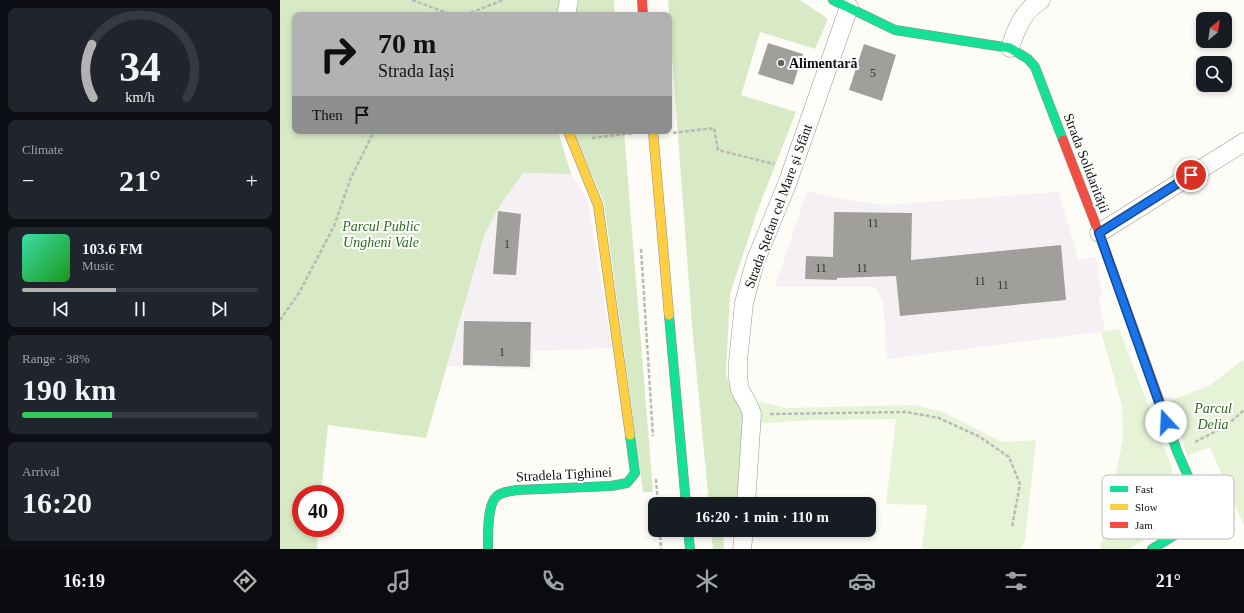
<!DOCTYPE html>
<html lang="en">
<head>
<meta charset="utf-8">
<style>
	body { margin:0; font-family:Georgia,serif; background:#20242c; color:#f1f3f6; height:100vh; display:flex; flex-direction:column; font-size:15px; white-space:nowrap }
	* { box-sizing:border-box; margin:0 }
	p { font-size:13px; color:#9ea1a6 }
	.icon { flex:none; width:22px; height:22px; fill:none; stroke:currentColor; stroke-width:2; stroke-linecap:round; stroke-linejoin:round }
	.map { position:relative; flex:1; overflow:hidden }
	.sheet { display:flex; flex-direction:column; gap:8px; padding:8px; background:#0d0f14; width:280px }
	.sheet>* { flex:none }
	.guide { position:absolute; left:12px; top:12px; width:380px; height:122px; border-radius:8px; box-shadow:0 2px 6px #0003; background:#b2b2b3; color:#111; overflow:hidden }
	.needle { width:26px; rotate:29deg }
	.fabs { position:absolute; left:916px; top:12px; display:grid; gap:8px }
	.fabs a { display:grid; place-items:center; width:36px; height:36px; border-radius:8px; background:#171b24; box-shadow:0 2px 6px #0003; font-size:20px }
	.speed { position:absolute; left:12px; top:485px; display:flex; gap:8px; font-size:20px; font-weight:700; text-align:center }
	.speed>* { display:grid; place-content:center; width:52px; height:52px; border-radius:50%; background:#171b24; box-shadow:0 2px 6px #0003; line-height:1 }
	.speed .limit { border:6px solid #d22; background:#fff; color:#111 }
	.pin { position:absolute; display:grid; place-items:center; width:34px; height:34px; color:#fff; margin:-17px; border:2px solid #fff; border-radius:50%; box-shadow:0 1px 4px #0007 }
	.me { position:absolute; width:44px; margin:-22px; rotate:340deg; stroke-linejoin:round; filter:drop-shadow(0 0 3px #0008) }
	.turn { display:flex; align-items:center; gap:14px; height:84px; padding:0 20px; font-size:18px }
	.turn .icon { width:52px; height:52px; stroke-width:2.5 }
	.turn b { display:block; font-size:28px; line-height:34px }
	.then { display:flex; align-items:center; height:38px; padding:0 20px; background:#0003; gap:8px; font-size:15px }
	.big { font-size:30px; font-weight:600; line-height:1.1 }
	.sheet .tile { flex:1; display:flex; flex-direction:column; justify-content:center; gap:6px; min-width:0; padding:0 14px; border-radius:8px; background:#20242c }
	.sheet .dial { align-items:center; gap:0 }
	.dial svg { height:104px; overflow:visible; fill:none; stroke:#363941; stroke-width:7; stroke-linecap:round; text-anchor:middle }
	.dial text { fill:#f1f3f6; stroke:none }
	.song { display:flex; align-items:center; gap:12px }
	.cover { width:48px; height:48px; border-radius:6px; background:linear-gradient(135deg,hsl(160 70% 55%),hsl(120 70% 35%)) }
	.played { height:4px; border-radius:2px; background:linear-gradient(90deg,#b2b2b3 40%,#363941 40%) }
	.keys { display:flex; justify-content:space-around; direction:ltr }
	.heat { display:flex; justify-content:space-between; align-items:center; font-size:22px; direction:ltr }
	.charge { height:6px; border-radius:3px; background:linear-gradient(90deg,#34c759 38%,#363941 0) }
	.trip { position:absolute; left:368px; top:497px; width:228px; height:40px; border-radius:8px; background:#171b24; box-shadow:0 2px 6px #0003; font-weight:600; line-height:40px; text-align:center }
	.tab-bar { display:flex; height:64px; justify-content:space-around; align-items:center; background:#090b0e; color:#9ea1a6 }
	.tab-bar .icon { width:28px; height:28px }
	.tab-bar .active { color:#b2b2b3 }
	.tab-bar b { font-size:18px; color:#f1f3f6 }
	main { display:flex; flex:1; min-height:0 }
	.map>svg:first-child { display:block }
</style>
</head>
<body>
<main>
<section class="sheet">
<div class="tile dial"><svg viewBox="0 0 100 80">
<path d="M14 69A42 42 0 1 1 86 69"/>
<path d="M14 69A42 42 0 0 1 13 28" stroke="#b2b2b3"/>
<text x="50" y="56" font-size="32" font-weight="700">34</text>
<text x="50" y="72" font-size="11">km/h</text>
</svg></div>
<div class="tile"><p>Climate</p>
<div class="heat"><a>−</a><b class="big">21°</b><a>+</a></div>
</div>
<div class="tile">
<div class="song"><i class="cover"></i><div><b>103.6 FM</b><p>Music</p></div></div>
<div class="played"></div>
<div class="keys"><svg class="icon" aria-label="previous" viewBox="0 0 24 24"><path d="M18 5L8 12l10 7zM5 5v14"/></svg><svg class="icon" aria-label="pause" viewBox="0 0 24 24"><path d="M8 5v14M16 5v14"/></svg><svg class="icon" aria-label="next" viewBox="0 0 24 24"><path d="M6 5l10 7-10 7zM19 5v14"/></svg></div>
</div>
<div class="tile"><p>Range · 38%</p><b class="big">190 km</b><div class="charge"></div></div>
<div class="tile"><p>Arrival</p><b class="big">16:20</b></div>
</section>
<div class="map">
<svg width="964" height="549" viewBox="0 0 964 549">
	<rect width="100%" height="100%" fill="#fdfcf7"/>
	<path fill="#f5f0f3" d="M243 173 291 174 308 201 332 348 253 351V369L167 366 205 233 221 204Z
		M527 191 573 201 607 205 779 192 798 260 816 257 822 296 819 297 825 331 607 359 603 301 595 287H495Z"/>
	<path fill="#e7f3d7" d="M839 329 890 462 900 503 885 528 849 549H820L843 439 842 406 821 332Z
		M964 359V526L930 447 907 456 891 401 930 385Z
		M479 401 504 408 636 405 663 412 722 442 756 440 745 541 740 549H642L647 505 606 504 616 419 532 420 476 424Z"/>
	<path fill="#d8eac5" d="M0 0H279L278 15H15V131H278L291 174 243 173 221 204 205 233 146 438 48 425 41 494H21V528H38L37 549H0Z
		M294 0H334L335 15H292Z
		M388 0H520L548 19 535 49 480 32 461 95 516 112 477 212 450 294 446 373 453 397 466 413 460 504H429L412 325Z
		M293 131H344L373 492H363L324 203Z
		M431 530H449L443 533 444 549H433Z"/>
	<path fill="#a19f9c" d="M488 43 523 54 513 85 478 74Z
		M584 44 616 55 602 101 569 90Z
		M218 211 241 214 236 275 213 274Z
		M554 212 632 213 631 260 781 245 786 300 620 316 616 276 557 278V280L525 279 526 256 553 257Z
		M184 321 251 322 250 367 183 365Z"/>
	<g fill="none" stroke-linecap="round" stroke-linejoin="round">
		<g stroke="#979795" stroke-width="19">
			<path id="street" d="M286 15 289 0
				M730 48C736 29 743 11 761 0
				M819 233 964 142
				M466 504 472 414 468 404 460 390 458 378V361L464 303 475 262 507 184 569 7
				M462 549 464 530"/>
		</g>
		<g stroke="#8e8d8b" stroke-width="10">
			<path id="fast" d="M553 0 615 30 730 48 748 59 755 67 783 140
				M389 315 406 504
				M408 530 410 549
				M208 549C208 536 207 506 216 497 221 492 230 491 237 490L331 486 347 483 355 473 350 435
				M872 549 898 533 913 511 914 490 897 451 883 411"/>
		</g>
		<g stroke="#8e8d8b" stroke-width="10">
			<path id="slow" d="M288 131 318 205 350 435
				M373 131 389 315"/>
		</g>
		<g stroke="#8e8d8b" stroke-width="10">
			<path id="jam" d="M362 0 363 15
				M783 140 819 233 883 411"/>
		</g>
		<path stroke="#b9b9b8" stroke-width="2.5" stroke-dasharray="4 2" stroke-linecap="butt" d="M132 0 173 15
			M185 15 223 0
			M393 133 434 128 438 150 494 164
			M312 138 353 133
			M361 249 373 436
			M0 320 19 293 54 226 70 180 94 131
			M490 414 626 412 659 418 700 437 729 457 740 484 732 527
			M915 442 946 426 964 410
			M376 479 378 504
			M380 530 381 549"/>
		<use href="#street" stroke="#fffffe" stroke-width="18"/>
		<use href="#fast" stroke="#16e098" stroke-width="9"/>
		<use href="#slow" stroke="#ffcf43" stroke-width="9"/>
		<use href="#jam" stroke="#f24e42" stroke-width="9"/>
	</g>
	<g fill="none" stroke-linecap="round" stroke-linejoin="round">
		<g stroke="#114b97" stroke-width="10">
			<path id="route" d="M886 422 819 233 911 175"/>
		</g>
		<use href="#route" stroke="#1a73e8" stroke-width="7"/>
	</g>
	<circle fill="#646362" stroke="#fff" stroke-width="1.5" cx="501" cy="63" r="4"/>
	<g text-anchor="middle" stroke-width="4" stroke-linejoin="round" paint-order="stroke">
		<g font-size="12" fill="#353434">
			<text x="593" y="77">5</text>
			<text x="593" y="227">11</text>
			<text x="227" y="248">1</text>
			<text x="541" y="272">11</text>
			<text x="582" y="272">11</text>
			<text x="700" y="285">11</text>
			<text x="723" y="289">11</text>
			<text x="222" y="356">1</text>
		</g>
		<g font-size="14" font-weight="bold" fill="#111" stroke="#fff" text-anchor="start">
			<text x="509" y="68">Alimentară</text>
		</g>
		<g font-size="14" fill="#111" stroke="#fff">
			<text transform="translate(807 163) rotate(69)" y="5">Strada Solidarității</text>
			<text transform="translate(498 206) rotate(-70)" y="5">Strada Ștefan cel Mare și Sfânt</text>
			<text transform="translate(284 474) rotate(-3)" y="5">Stradela Tighinei</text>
		</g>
		<g font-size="14" font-style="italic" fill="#2f6b1f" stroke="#fff">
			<text x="101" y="231">Parcul Public<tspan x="101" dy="16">Ungheni Vale</tspan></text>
			<text x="933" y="413">Parcul<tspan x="933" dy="16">Delia</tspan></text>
		</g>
	</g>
	<rect x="822" y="475" width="132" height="64" rx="6" fill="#fff" stroke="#b8b8b8" stroke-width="1"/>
	<rect x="830" y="486" width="18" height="6" fill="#16e098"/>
	<rect x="830" y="504" width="18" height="6" fill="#ffcf43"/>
	<rect x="830" y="522" width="18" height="6" fill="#f24e42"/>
	<g font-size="11" fill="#111">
		<text x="855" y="493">Fast</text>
		<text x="855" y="511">Slow</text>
		<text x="855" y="529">Jam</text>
	</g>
</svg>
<div class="fabs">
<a><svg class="needle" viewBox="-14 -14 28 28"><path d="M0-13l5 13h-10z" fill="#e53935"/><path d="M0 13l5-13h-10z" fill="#9ea1a6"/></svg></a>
<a><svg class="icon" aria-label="search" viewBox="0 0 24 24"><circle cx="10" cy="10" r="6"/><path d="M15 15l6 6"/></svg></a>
</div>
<div class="speed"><div class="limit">40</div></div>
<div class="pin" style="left:911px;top:175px;background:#d93025"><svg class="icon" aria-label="arrive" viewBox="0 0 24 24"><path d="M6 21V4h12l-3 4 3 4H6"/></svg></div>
<svg class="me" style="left:886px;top:422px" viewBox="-20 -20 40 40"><circle r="19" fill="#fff"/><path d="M0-13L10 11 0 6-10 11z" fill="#1a73e8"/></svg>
<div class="trip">16:20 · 1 min · 110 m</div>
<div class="guide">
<div class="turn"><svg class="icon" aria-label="right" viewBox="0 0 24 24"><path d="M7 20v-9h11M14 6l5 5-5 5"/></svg><div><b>70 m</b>Strada Iași</div></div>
<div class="then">Then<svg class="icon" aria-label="arrive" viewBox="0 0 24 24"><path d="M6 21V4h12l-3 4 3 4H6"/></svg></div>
</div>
</div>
</main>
<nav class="tab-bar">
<b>16:19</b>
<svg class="icon active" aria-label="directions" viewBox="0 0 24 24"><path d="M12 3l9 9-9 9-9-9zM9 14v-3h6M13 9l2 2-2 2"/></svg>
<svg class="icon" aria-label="music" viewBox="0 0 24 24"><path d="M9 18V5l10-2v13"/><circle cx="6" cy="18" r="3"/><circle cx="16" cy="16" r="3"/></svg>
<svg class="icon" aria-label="phone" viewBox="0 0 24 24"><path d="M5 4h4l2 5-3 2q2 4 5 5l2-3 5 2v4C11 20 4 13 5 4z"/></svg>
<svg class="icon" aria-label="climate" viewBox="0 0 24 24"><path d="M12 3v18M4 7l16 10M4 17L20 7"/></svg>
<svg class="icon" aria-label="car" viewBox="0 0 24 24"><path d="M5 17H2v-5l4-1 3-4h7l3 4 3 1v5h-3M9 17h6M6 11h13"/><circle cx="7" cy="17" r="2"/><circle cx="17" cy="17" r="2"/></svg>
<svg class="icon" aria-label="filters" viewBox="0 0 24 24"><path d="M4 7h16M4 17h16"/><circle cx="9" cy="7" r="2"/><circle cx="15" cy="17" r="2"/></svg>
<b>21°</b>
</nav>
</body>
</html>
